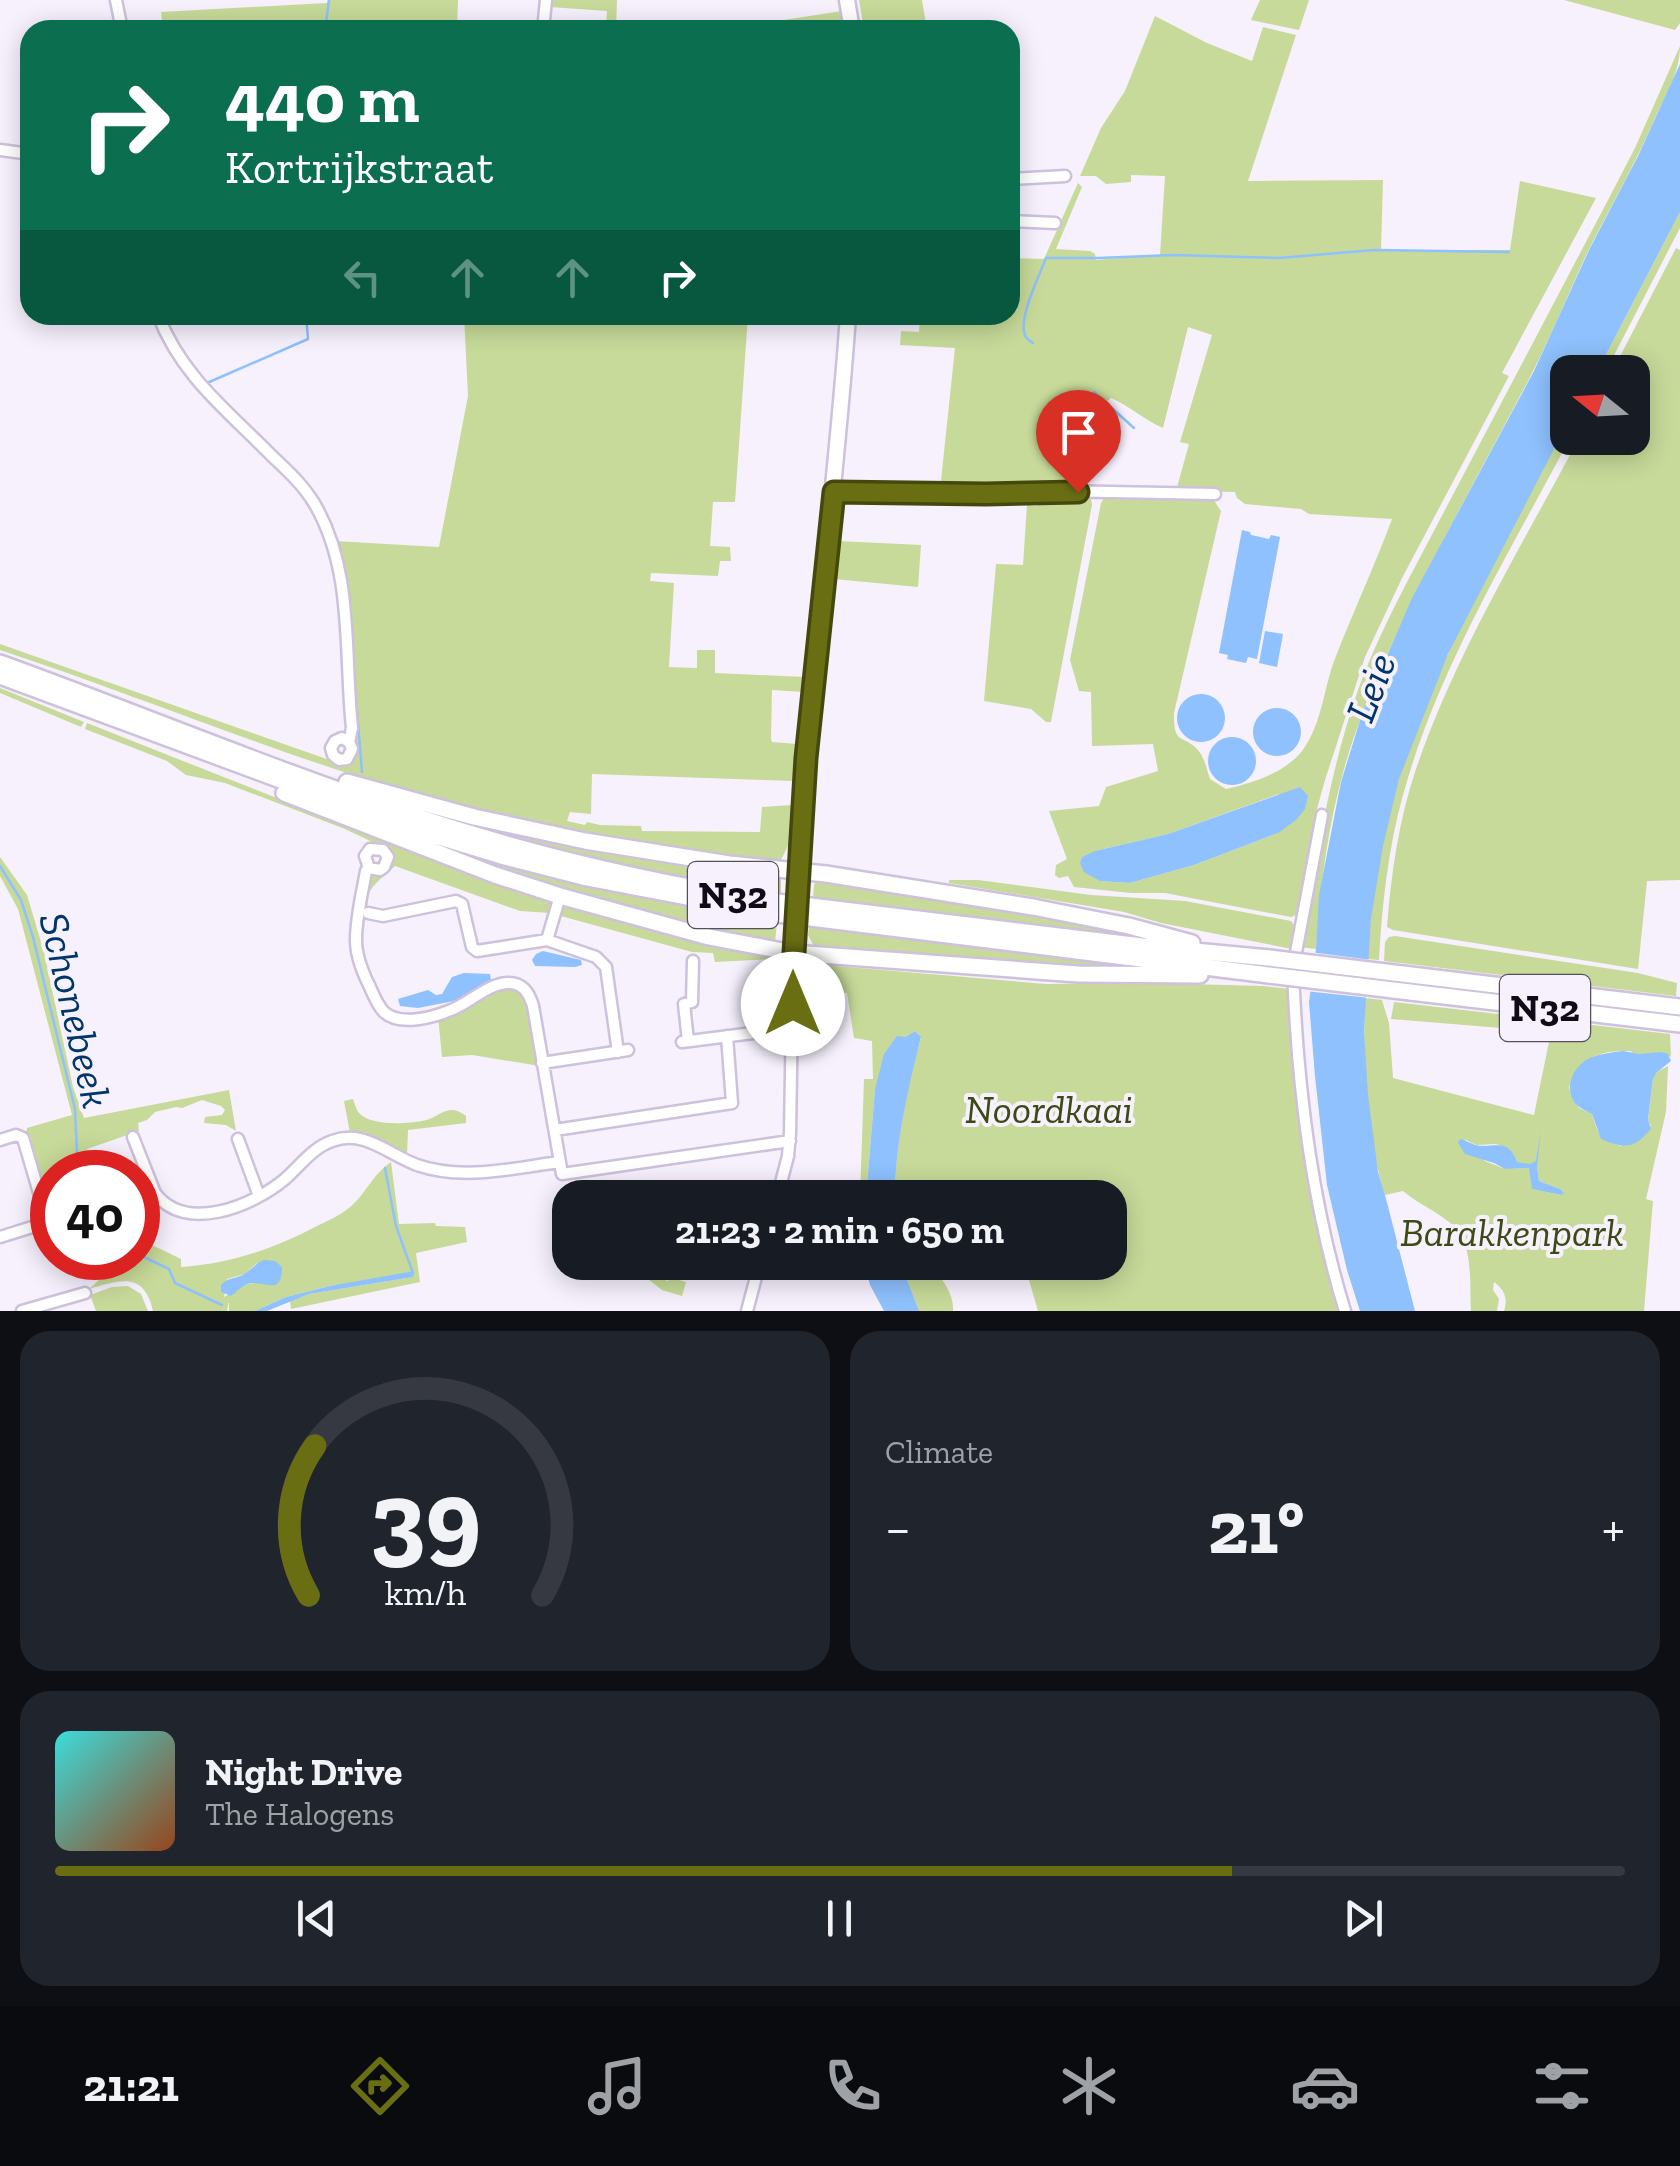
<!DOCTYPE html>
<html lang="en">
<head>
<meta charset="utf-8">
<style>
	body { margin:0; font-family:"Zilla Slab",serif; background:#20242c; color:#f1f3f6; height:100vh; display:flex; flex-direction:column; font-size:38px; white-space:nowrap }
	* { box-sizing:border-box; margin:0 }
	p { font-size:32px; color:#9ea1a6 }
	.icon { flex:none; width:55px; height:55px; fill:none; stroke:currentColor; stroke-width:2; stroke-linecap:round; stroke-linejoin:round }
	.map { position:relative; height:1311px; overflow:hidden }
	.panel { display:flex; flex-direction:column; gap:20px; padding:20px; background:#0d0f14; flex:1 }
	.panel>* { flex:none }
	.top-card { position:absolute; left:20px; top:20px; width:1000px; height:305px; border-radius:30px; box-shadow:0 5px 25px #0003; background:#0b6e4f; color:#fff; overflow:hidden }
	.needle { width:65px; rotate:288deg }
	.buttons { position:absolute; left:1550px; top:355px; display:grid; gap:20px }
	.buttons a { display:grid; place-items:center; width:100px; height:100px; border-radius:20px; background:#171b24; box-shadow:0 5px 25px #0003; font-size:50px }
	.speed { position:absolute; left:30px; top:1150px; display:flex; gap:20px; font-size:50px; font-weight:700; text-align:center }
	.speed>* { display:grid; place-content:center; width:130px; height:130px; border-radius:50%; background:#171b24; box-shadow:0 5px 25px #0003; line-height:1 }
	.speed .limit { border:15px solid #d22; background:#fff; color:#111 }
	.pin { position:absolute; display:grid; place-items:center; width:85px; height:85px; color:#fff; margin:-102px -42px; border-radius:50% 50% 50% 0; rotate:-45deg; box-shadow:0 0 10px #0007 }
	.pin .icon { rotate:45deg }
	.me { position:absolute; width:110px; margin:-55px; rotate:0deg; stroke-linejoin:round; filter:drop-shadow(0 0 8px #0008) }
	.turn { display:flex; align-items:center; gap:35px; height:210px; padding:0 40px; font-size:45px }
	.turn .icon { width:130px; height:130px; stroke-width:2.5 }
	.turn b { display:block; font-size:70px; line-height:85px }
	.lanes { display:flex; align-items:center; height:95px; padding:0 40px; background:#0003; justify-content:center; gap:50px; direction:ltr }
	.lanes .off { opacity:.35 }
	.big { font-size:75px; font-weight:800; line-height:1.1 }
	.panel .widget { flex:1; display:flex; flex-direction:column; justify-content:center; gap:15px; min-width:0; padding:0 35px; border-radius:30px; background:#20242c }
	.panel .dial { align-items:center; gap:0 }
	.dial svg { height:260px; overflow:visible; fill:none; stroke:#363941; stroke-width:7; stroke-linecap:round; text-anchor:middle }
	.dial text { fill:#f1f3f6; stroke:none }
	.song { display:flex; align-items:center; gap:30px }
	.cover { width:120px; height:120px; border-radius:15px; background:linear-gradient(135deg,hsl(180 70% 55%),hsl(20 70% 35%)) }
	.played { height:10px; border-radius:5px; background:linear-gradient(90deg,#6a6e13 75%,#363941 75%) }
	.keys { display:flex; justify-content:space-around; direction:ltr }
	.heat { display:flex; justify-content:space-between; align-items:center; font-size:55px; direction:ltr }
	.panel .tiles { flex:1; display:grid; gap:20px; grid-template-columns:1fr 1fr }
	.widget:last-child { grid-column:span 2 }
	.trip { position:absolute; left:552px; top:1180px; width:575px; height:100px; border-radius:30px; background:#171b24; box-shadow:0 5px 25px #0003; font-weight:800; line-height:100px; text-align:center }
	.tab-bar { display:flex; height:160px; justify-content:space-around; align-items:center; background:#090b0e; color:#9ea1a6 }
	.tab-bar .icon { width:70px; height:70px }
	.tab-bar .active { color:#6a6e13 }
	.tab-bar b { font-size:45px; color:#f1f3f6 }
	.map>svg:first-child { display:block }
</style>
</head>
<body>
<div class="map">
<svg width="1680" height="1311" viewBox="0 0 1680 1311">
	<rect width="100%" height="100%" fill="#f6f1fd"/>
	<path fill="#c7da99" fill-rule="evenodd" d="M328 0H458L457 27 460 30H163L161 12 327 3Z
		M551 0H617L616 30H606L607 11 550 7Z
		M859 0H922L927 30H864Z
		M1260 0H1309L1299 30 1251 20Z
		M1564 0H1680V23L1675 30Z
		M842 11 845 30H772L771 22Z
		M1155 16 1207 43 1252 61 1263 27 1296 35 1248 181 1383 180 1381 250H1510L1520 181 1596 198 1502 373 1509 376 1402 578 1365 657 1325 780 1315 816 1299 910 1296 915 1291 917 1165 893H1131L1074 887 1068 876 1059 878 1055 875 1056 865 1067 859 1049 811 1099 806 1106 787 1158 771 1153 744 1092 746 1091 692 1079 691 1070 660 1101 503 1105 497 1213 499 1221 511 1174 713C1173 749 1186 732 1201 754 1205 761 1207 770 1210 779L1226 789C1251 784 1286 772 1302 751 1323 723 1323 688 1336 656 1354 610 1375 565 1392 519L1309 514 1301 509 1245 504 1237 498 1235 492 1176 491 1189 444 1180 442 1212 335 1188 327 1163 428C1144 420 1130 406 1111 398L1094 412 1084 415 1070 434 1087 489 940 490 955 348 900 345 901 331 919 332 920 315H1010V258L1044 259 1078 183 1082 187 1056 249 1090 251 1095 254 1096 260 1160 255 1165 176 1131 175V182L1106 184 1096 176H1080L1101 128 1125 91ZM1279 794 1278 833 1194 865 1130 883 1100 881 1095 851 1168 834Z
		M1680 46C1680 71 1667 93 1656 116 1636 162 1611 206 1588 251 1569 292 1552 334 1531 375 1473 487 1409 595 1363 713 1333 787 1321 870 1316 949L1300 947C1316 861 1329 773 1358 690 1371 654 1388 619 1406 584L1608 200 1635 148Z
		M1680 212V228L1609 365 1605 372H1597Z
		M1676 248 1680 250V880L1647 881 1638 969 1393 930 1387 927C1391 874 1399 819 1416 769 1456 652 1522 546 1579 438H1632V372H1612Z
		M464 315H748L735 502H713L710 546 730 547 731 561H720L718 576 651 573 650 581 674 583 669 667 697 668V650H715V673L805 677 804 692 772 690 771 739 772 742 797 744 794 781 592 774 591 814 570 812 567 821 585 825 587 822 600 825 641 826 642 831 760 832 762 807 792 805 790 842 781 860 776 862C636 845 493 820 359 777 238 738 121 690 0 650V644L338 763 355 750 334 541 439 547 468 396Z
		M1567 424 1568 438H1570C1509 554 1438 668 1403 795 1388 849 1382 905 1379 960L1367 959C1372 899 1381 835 1399 778 1440 653 1506 539 1567 424Z
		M1037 497 1091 498 1092 505 1051 722H1046L1031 709 984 701 996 564 1023 565 1027 505 1037 506Z
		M838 541 921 545 918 587 834 579Z
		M0 688 84 722 81 727 0 693Z
		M87 723 456 869 524 893 643 927 759 953 772 959 715 962 713 953 692 952 550 913 520 911 395 866C388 873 378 880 372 888 363 901 362 926 363 942 363 957 380 1006 395 1012 404 1015 417 1012 426 1011L427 1015H395L384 1010 358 948 369 875 385 870 383 847 345 829 225 783 186 775 167 761 85 729Z
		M367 794 781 876V895L650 873 496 835Z
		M359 816 549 875 660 901 777 922 775 942 773 943 696 929 504 875Z
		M0 857 27 895 44 952 73 1087 84 1118 229 1090 236 1131 226 1125 204 1123 205 1117 222 1115 225 1110 221 1106 202 1100 182 1108 176 1107 155 1112 147 1120 138 1123 139 1131 87 1149 96 1172H52V1225L26 1134 27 1128 72 1115 18 909 0 876Z
		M819 878 1079 920 1146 937 1150 941 813 899 814 885Z
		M949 880H978L1091 895 1185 901 1291 921 1295 926 1292 949 1161 923 1124 912 949 883Z
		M809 926 1145 963 1140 968 1084 969 815 948 808 935Z
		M1395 936 1638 973 1677 983 1676 996 1384 961 1385 942 1389 937Z
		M824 965 1046 984 1151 983 1263 986 1290 989C1296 1096 1305 1209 1339 1311H1038L1024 1263 1110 1262V1198L895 1197C895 1144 907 1089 921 1038L915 1031 905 1037 875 1089 866 1197H860L864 1079H873L872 1041 854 1038 847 993 820 988Z
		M508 986 520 989 529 1000 540 1066 472 1055 442 1057 438 1016Z
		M1365 998 1382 1000 1389 1023 1393 1078 1534 1115 1551 1032 1391 1019 1394 1002 1670 1034 1671 1057C1660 1050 1652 1055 1640 1054 1625 1053 1639 1051 1624 1051 1596 1051 1578 1061 1569 1088L1579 1108 1592 1114C1599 1137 1599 1138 1621 1146L1651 1126 1648 1120 1653 1079 1655 1073 1668 1066 1666 1112 1646 1199 1653 1201 1644 1311H1504C1508 1299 1505 1290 1494 1282L1493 1290 1499 1299 1497 1311H1471C1469 1282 1475 1241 1449 1222 1434 1210 1417 1203 1403 1191L1385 1195C1367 1141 1362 1055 1365 998ZM1464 1139 1476 1145 1496 1144 1510 1150 1517 1162 1537 1167 1539 1181 1560 1189 1561 1195 1533 1189 1530 1168 1505 1169 1485 1161Z
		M353 1099C354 1102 357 1111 359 1113 371 1126 406 1124 422 1121 440 1118 447 1101 466 1116V1123L408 1130 407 1155 373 1136 350 1133 344 1101Z
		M391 1162 399 1224 435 1223 436 1226 465 1227 467 1242 416 1253 420 1282 291 1309 290 1301 309 1294 413 1277 330 1286 286 1297 255 1311H229V1301L227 1311H153C144 1271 120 1280 89 1289L123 1258H138V1250L146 1242 181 1259V1267C228 1264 274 1249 315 1227 327 1221 339 1216 349 1208 367 1193 371 1176 391 1162ZM257 1263 254 1283 247 1284 224 1297 227 1279 245 1274Z
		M660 1262 666 1264V1281L675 1279 686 1282 682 1296 662 1290 635 1269 634 1263Z
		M901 1263H943L934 1268C943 1281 954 1294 953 1311H919Z
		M128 1286 141 1294 148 1311H96L90 1295 112 1287Z"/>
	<path fill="#8ec1fd" d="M1680 64V212L1597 372H1568L1567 424 1448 654 1399 779 1383 846 1371 919 1364 1030 1368 1095 1378 1172 1385 1195 1415 1311H1360L1347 1270 1327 1185 1315 1076 1309 1002 1316 949 1319 895 1341 782 1362 714 1412 598 1534 371 1589 250 1638 156Z
		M1242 530 1250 532 1251 535 1269 539 1271 535 1280 537 1257 659 1248 657 1246 663 1227 659 1228 655 1219 653Z
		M1265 631 1283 634 1277 667 1259 663Z
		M1177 718a24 24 0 1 1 48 0a24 24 0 1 1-48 0Z
		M1253 732a24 24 0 1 1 48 0a24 24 0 1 1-48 0Z
		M1208 761a24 24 0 1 1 48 0a24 24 0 1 1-48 0Z
		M1300 787 1308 796 1305 809 1296 820 1278 833 1194 865 1130 883 1100 881 1084 872 1080 863 1082 857 1095 851 1168 834Z
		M543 951 581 960 582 965 575 967 535 966 532 960 536 954Z
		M464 973 490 974 491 980 464 999 418 1008 400 1006 398 999 428 990 436 995 442 994 452 977Z
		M915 1031 921 1037C908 1090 895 1143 895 1197H866L875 1089 884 1054 897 1036 905 1037Z
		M1623 1051 1640 1054 1662 1052 1668 1054 1671 1061 1656 1073 1653 1079 1648 1119 1651 1129C1634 1149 1624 1149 1601 1139L1592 1114C1588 1112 1580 1108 1578 1106 1562 1091 1572 1066 1590 1058 1600 1054 1612 1052 1623 1051Z
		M1541 1130 1537 1167 1539 1181 1560 1189 1564 1193 1561 1195 1532 1189 1529 1168 1505 1169 1494 1163 1465 1154 1458 1143 1460 1139C1465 1140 1470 1143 1475 1145 1493 1149 1508 1136 1517 1162L1530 1164 1536 1161Z
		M264 1260 275 1261 282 1267C282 1293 270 1284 253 1283 244 1283 238 1291 231 1296L221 1292V1285C228 1278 232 1279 240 1276 249 1273 254 1264 264 1260Z
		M864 1263H901L919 1311H884L870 1285Z
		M414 1271 413 1277 309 1294 267 1311H255L286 1297 330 1286Z"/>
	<path fill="#f6f1fd" d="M1310 952 1372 960 1370 998 1305 991Z"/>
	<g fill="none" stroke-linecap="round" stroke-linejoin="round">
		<path stroke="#8ec1fd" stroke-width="2.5" d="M325 30 329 0
			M1033 343C1030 341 1028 340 1026 337 1016 322 1040 274 1046 258H1099L1173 255 1279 258 1374 250 1509 252
			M207 383 308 339 306 315
			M1094 392 1134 428
			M328 521 339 544 347 585
			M353 663 362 772
			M0 866 21 900 33 937 75 1109 77 1153 86 1172
			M385 1168 396 1226 413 1273
			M138 1257H144L169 1269 175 1283 222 1305"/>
		<g stroke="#cec1dc" stroke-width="15">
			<path id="minor" d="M116 0 122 30
				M543 30 546 0
				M0 150 30 154
				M1010 179 1065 176
				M1010 221 1055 223
				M158 315C182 377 228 411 273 457 288 471 303 485 314 503 354 570 344 653 352 728L349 742 352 749 347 759 339 760 333 755 331 748 335 741 342 738 349 742
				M834 491 985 494 1057 491 1215 494
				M1322 815 1293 968C1297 1083 1311 1201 1345 1311
				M369 868 380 870 384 867 388 857 383 850 370 849 365 856 369 868 366 871C362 894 356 917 356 940 356 956 362 971 369 985 373 994 377 1005 384 1012 400 1027 434 1017 451 1010 469 1003 488 984 507 983 523 982 529 993 533 1006L562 1174 790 1141
				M368 913 383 916 456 901 462 904 472 947 477 951 547 940 596 957 606 967 618 1052
				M547 940 560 896
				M688 1041 684 1004 692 1002 693 961
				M682 1042 793 1028
				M542 1063 628 1050
				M555 1130 732 1103 727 1036
				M133 1137 155 1193C185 1234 253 1206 285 1179 300 1166 312 1148 332 1141 365 1129 387 1154 417 1165 463 1181 513 1168 560 1162
				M238 1139 259 1196
				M0 1140 16 1135 23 1138 47 1220 45 1223 0 1237
				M777 1198 788 1156 790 1133 793 953
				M22 1311 85 1293
				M747 1311 760 1262"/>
		</g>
		<g stroke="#cec1dc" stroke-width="19">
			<path id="major" d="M847 0 852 30
				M798 897C805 703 835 509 848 315
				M793 953 796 924"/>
		</g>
		<g stroke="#cec1dc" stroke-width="20">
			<path id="highway" d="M0 663C138 713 274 770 414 816 530 854 649 882 769 901L1142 946 1269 958
				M0 676 410 828 505 857 587 878 770 913 1269 975
				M347 782 474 817 585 841 729 864 826 874 1033 907 1129 926 1192 943
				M284 793 495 875 560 896 709 937 793 953 1078 974 1200 975
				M1411 975 1680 1007
				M1410 992 1680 1024"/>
		</g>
		<use href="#minor" stroke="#fff" stroke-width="10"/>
		<use href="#major" stroke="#fff" stroke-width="14"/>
		<use href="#highway" stroke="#fff" stroke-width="15"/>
		<g stroke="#cec1dc" stroke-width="19" stroke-linecap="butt">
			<path id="major-bridge" d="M796 924 798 897"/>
		</g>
		<g stroke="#cec1dc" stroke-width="20" stroke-linecap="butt">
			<path id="highway-bridge" d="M1269 958 1411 975
				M1269 975 1410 992"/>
		</g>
		<use href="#major-bridge" stroke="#fff" stroke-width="14"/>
		<use href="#highway-bridge" stroke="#fff" stroke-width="15"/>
	</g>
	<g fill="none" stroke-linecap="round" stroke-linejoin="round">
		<g stroke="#45480c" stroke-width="25">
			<path id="route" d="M793 1004 794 953 806 758 834 492 986 494 1078 492"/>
		</g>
		<use href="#route" stroke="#6a6e13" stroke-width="18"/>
	</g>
	<g text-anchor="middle" stroke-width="8" stroke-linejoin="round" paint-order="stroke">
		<g fill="#f6f1fd" stroke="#55505b" stroke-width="2.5">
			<rect x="688" y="862" width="90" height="66" rx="8"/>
			<rect x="1500" y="975" width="90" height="66" rx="8"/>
		</g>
		<g font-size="38" font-weight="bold" fill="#100b15">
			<text x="733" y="908">N32</text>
			<text x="1545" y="1021">N32</text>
		</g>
		<g font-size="40" font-style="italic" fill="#3d4a14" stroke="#f6f1fd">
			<text x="1049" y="1123">Noordkaai</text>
			<text x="1512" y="1246">Barakkenpark</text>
		</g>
		<g font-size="42" font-style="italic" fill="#00366a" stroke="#f6f1fd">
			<text transform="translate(1370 687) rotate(-69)" y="15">Leie</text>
			<text transform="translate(76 1010) rotate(77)" y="15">Schonebeek</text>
		</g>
	</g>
</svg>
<div class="buttons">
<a><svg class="needle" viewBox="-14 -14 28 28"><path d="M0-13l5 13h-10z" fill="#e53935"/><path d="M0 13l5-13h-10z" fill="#9ea1a6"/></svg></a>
</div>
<div class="speed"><div class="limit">40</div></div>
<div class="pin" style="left:1078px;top:492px;background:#d93025"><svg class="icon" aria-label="arrive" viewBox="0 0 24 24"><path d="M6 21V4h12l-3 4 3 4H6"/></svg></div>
<svg class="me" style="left:793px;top:1004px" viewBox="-20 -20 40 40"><circle r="19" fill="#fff"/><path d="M0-13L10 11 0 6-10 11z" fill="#6a6e13"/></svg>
<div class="trip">21:23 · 2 min · 650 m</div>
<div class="top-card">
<div class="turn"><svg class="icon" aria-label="right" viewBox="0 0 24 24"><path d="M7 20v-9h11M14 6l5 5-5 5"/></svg><div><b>440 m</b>Kortrijkstraat</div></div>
<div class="lanes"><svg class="icon off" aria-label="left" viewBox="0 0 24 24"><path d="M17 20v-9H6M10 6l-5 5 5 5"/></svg><svg class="icon off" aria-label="ahead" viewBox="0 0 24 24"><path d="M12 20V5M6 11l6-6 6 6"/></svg><svg class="icon off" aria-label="ahead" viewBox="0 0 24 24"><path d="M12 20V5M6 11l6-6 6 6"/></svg><svg class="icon" aria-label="right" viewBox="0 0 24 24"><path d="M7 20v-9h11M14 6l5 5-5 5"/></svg></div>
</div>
</div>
<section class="panel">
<div class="tiles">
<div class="widget dial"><svg viewBox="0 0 100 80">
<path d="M14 69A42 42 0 1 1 86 69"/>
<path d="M14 69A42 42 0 0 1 16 23" stroke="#6a6e13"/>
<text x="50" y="56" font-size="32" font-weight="700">39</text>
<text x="50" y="72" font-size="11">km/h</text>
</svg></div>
<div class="widget"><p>Climate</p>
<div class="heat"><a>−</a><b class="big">21°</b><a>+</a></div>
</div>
<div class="widget">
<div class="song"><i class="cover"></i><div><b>Night Drive</b><p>The Halogens</p></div></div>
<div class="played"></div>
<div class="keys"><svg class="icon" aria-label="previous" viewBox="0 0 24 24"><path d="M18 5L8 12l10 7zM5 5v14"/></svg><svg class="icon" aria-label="pause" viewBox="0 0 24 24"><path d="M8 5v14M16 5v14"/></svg><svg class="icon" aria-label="next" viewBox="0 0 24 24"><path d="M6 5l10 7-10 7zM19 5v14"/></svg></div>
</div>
</div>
</section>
<nav class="tab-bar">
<b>21:21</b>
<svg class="icon active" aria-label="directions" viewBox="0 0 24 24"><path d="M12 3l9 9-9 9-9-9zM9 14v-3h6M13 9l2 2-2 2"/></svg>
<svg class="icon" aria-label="music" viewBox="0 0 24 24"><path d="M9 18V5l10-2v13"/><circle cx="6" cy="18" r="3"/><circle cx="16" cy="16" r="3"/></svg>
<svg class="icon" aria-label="phone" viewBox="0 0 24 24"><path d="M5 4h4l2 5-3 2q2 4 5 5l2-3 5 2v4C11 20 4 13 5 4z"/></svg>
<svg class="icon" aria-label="climate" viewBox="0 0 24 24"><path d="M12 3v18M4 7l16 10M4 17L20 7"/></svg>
<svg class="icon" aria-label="car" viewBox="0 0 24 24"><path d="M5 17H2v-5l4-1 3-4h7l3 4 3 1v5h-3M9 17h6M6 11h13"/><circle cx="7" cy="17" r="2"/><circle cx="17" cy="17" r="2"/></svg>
<svg class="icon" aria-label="filters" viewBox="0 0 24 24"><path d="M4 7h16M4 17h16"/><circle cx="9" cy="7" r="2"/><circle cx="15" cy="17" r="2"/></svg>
</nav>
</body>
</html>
